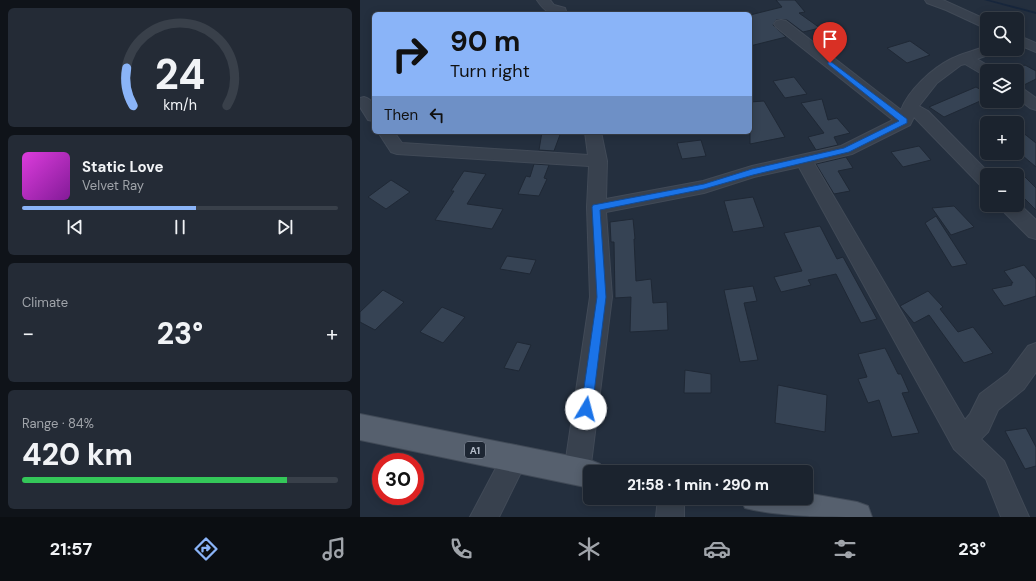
<!DOCTYPE html>
<html lang="en">
<head>
<meta charset="utf-8">
<style>
	body { margin:0; font-family:"DM Sans",sans-serif; background:#242b36; color:#f1f3f6; height:100vh; display:flex; flex-direction:column; font-size:15px; white-space:nowrap }
	* { box-sizing:border-box; margin:0 }
	p { font-size:13px; color:#a0a4aa }
	.icon { flex:none; width:22px; height:22px; fill:none; stroke:currentColor; stroke-width:2; stroke-linecap:round; stroke-linejoin:round }
	.map { position:relative; flex:1; overflow:hidden }
	.panel { display:flex; flex-direction:column; gap:8px; padding:8px; background:#0f1319; width:360px }
	.panel>* { flex:none }
	.banner { position:absolute; left:12px; top:12px; width:380px; height:122px; border-radius:6px; box-shadow:0 2px 10px #0003,0 0 0 1px #39404a; background:#8ab4f8; color:#111; overflow:hidden }
	.fabs { position:absolute; left:620px; top:12px; display:grid; gap:8px }
	.fabs a { display:grid; place-items:center; width:44px; height:44px; border-radius:6px; background:#1b232e; box-shadow:0 2px 10px #0003,0 0 0 1px #39404a; font-size:20px }
	.speed { position:absolute; left:12px; top:453px; display:flex; gap:8px; font-size:20px; font-weight:700; text-align:center }
	.speed>* { display:grid; place-content:center; width:52px; height:52px; border-radius:50%; background:#1b232e; box-shadow:0 2px 10px #0003,0 0 0 1px #39404a; line-height:1 }
	.speed .limit { border:6px solid #d22; background:#fff; color:#111 }
	.pin { position:absolute; display:grid; place-items:center; width:34px; height:34px; color:#fff; margin:-41px -17px; border-radius:50% 50% 50% 0; rotate:-45deg; box-shadow:0 0 4px #0007 }
	.pin .icon { rotate:45deg }
	.me { position:absolute; width:44px; margin:-22px; rotate:8deg; stroke-linejoin:round; filter:drop-shadow(0 0 3px #0008) }
	.turn { display:flex; align-items:center; gap:14px; height:84px; padding:0 12px; font-size:18px }
	.turn .icon { width:52px; height:52px; stroke-width:2.5 }
	.turn b { display:block; font-size:28px; line-height:34px }
	.then { display:flex; align-items:center; height:38px; padding:0 12px; background:#0003; gap:8px; font-size:15px }
	.big { font-size:30px; font-weight:800; line-height:1.1 }
	.panel .tile { flex:1; display:flex; flex-direction:column; justify-content:center; gap:6px; min-width:0; padding:0 14px; border-radius:6px; background:#242b36 }
	.panel .dial { align-items:center; gap:0 }
	.dial svg { height:104px; overflow:visible; fill:none; stroke:#39404a; stroke-width:7; stroke-linecap:round; text-anchor:middle }
	.dial text { fill:#f1f3f6; stroke:none }
	.song { display:flex; align-items:center; gap:12px }
	.cover { width:48px; height:48px; border-radius:6px; background:linear-gradient(135deg,hsl(300 70% 55%),hsl(290 70% 35%)) }
	.played { height:4px; border-radius:2px; background:linear-gradient(90deg,#8ab4f8 55%,#39404a 55%) }
	.keys { display:flex; justify-content:space-around; direction:ltr }
	.heat { display:flex; justify-content:space-between; align-items:center; font-size:22px; direction:ltr }
	.charge { height:6px; border-radius:3px; background:linear-gradient(90deg,#34c759 84%,#39404a 0) }
	.trip { position:absolute; left:223px; top:465px; width:230px; height:40px; border-radius:6px; background:#1b232e; box-shadow:0 2px 10px #0003,0 0 0 1px #39404a; font-weight:800; line-height:40px; text-align:center }
	.tab-bar { display:flex; height:64px; justify-content:space-around; align-items:center; background:#0b0e12; color:#a0a4aa }
	.tab-bar .icon { width:28px; height:28px }
	.tab-bar .active { color:#8ab4f8 }
	.tab-bar b { font-size:18px; color:#f1f3f6 }
	main { display:flex; flex:1; min-height:0 }
	.map>svg:first-child { display:block }
</style>
</head>
<body>
<main>
<section class="panel">
<div class="tile dial"><svg viewBox="0 0 100 80">
<path d="M14 69A42 42 0 1 1 86 69"/>
<path d="M14 69A42 42 0 0 1 9 40" stroke="#8ab4f8"/>
<text x="50" y="56" font-size="32" font-weight="700">24</text>
<text x="50" y="72" font-size="11">km/h</text>
</svg></div>
<div class="tile">
<div class="song"><i class="cover"></i><div><b>Static Love</b><p>Velvet Ray</p></div></div>
<div class="played"></div>
<div class="keys"><svg class="icon" aria-label="previous" viewBox="0 0 24 24"><path d="M18 5L8 12l10 7zM5 5v14"/></svg><svg class="icon" aria-label="pause" viewBox="0 0 24 24"><path d="M8 5v14M16 5v14"/></svg><svg class="icon" aria-label="next" viewBox="0 0 24 24"><path d="M6 5l10 7-10 7zM19 5v14"/></svg></div>
</div>
<div class="tile"><p>Climate</p>
<div class="heat"><a>−</a><b class="big">23°</b><a>+</a></div>
</div>
<div class="tile"><p>Range · 84%</p><b class="big">420 km</b><div class="charge"></div></div>
</section>
<div class="map">
<svg width="676" height="517" viewBox="0 0 676 517">
	<rect width="100%" height="100%" fill="#242f3e"/>
	<g fill="none" stroke-linecap="round" stroke-linejoin="round">
		<path fill="#17263c" fill-rule="evenodd" d="M624 0H630L676 12V14Z"/>
	</g>
	<path fill="#364354" stroke="#1f2835" d="M416 0H435L445 12 439 13 460 28 443 32 427 20H416L413 25 426 37 390 46V15L422 7Z
		M550 41 570 55 547 63 527 48Z
		M665 65 676 71V79L662 86 657 85V69Z
		M434 77 447 94 425 98 413 81Z
		M616 87 627 93V98L584 117 569 107Z
		M462 99 468 120 477 118 490 133 474 137 478 145 456 150 448 137 464 133 441 103Z
		M404 101 425 137 390 144V102Z
		M657 128 676 143V167L657 151Z
		M182 132H201L194 151 179 150Z
		M341 140 346 156 322 159 317 143Z
		M559 146 571 160 543 167 531 152Z
		M486 157 493 168 478 171 490 191 474 194 456 164Z
		M174 164 189 165 184 178 187 179 179 196 158 194 166 176 170 177Z
		M657 169 676 188V210L657 191Z
		M104 171 126 174 107 204 143 209 132 229 75 220 94 191H91Z
		M31 180 50 192 26 209 8 197Z
		M393 197 404 227 373 232 364 201Z
		M594 206 614 227 591 235 572 208Z
		M576 216 607 264 592 267 565 223Z
		M273 219 275 239H274L276 281 291 279 293 303 307 302 308 330 270 332 271 297 255 298 254 242H251L250 222Z
		M460 226 477 259 483 257 517 319 501 323 476 274 448 280 451 285 421 292 414 277 442 271 424 233Z
		M147 256 176 260 170 274 140 269Z
		M664 265 676 279V296L644 306 632 289 652 285 651 283H653L644 271Z
		M393 286 397 301 384 303 398 360 380 362 364 290Z
		M23 290 44 302 15 330 0 322V312Z
		M568 291 583 307 580 309 598 332 613 327 633 353 604 363 569 315 554 323 540 306Z
		M82 307 105 317 83 343 60 332Z
		M157 342 171 345 159 371 144 368Z
		M525 348 538 374H541L549 392 542 393 559 433 532 437 519 400 508 403 498 379 507 377 498 354Z
		M325 370 351 374V393H324Z
		M418 385 467 395 465 432 415 423Z
		M666 428 676 447V466L665 469 645 431Z"/>
	<g fill="none" stroke-linecap="round" stroke-linejoin="round">
		<g stroke="#414a57" stroke-width="2">
			<path id="minor" d="M177 0H190L194 5 205 8 206 11 205 14C190 15 185 12 177 0Z
				M565 0H583L627 20V29L586 10 567 3Z
				M421 20 426 21 541 110C548 91 571 69 591 59 602 53 615 51 626 46L627 49H638L636 52 617 59 632 68 634 71H627V75L622 74 605 64 601 65 577 83 559 106 568 111 631 175H627V188L621 186 554 117 550 125 492 154 454 163 605 420 610 414 620 394 648 373 668 346 676 343V372L664 389 638 410 628 432 621 439 644 461 669 517H641L626 479 594 449 439 167 394 177 344 193 246 212 252 297 230 472 226 481 217 485 208 481 204 472 230 297 227 207 229 166 37 154 31 152 18 132H34L42 143 228 155 225 132H241L247 161 246 199 343 181 392 166 481 146 533 120 416 27 414 24 416 21Z
				M657 35 676 43V52L657 44Z
				M657 86 662 88 676 98V110L670 108 657 98Z
				M4 97C16 100 14 111 14 121L8 120 0 107V98Z
				M657 202 676 220V239L669 237 642 210 640 205H657Z
				M155 445 164 449 168 458 139 517H110L146 449Z
				M298 498H324V517H296Z"/>
		</g>
		<g stroke="#414a57" stroke-width="2">
			<path id="major" d="M0 414 230 460 240 464 244 472H230V488L0 440Z
				M446 493 497 502 508 506 512 517C474 517 419 517 385 508L380 498H446Z"/>
		</g>
		<use href="#minor" fill="#38414e" fill-rule="evenodd"/>
		<use href="#major" fill="#56606e" fill-rule="evenodd"/>
	</g>
	<path fill="#1a73e8" stroke="#114b97" d="M470 61 547 119V123L489 152 393 175 344 189 240 210 246 297 232 409 230 413 226 415 222 413 221 409 237 297 232 207 233 205 344 184 392 169 484 148 539 121 468 64V62Z"/>
	<g text-anchor="middle" stroke-width="4" stroke-linejoin="round" paint-order="stroke">
		<rect fill="#1d2633" stroke="#878f9c" stroke-width="1" x="105" y="442" width="20" height="16" rx="3"/>
		<g font-size="10" font-weight="bold" fill="#b4bcc9">
			<text x="115" y="454">A1</text>
		</g>
	</g>
</svg>
<div class="fabs">
<a><svg class="icon" aria-label="search" viewBox="0 0 24 24"><circle cx="10" cy="10" r="6"/><path d="M15 15l6 6"/></svg></a>
<a><svg class="icon" aria-label="layers" viewBox="0 0 24 24"><path d="M12 4l9 5-9 5-9-5zM3 14l9 5 9-5"/></svg></a>
<a>+</a>
<a>−</a>
</div>
<div class="speed"><div class="limit">30</div></div>
<div class="pin" style="left:470px;top:63px;background:#d93025"><svg class="icon" aria-label="arrive" viewBox="0 0 24 24"><path d="M6 21V4h12l-3 4 3 4H6"/></svg></div>
<svg class="me" style="left:226px;top:409px" viewBox="-20 -20 40 40"><circle r="19" fill="#fff"/><path d="M0-13L10 11 0 6-10 11z" fill="#1a73e8"/></svg>
<div class="trip">21:58 · 1 min · 290 m</div>
<div class="banner">
<div class="turn"><svg class="icon" aria-label="right" viewBox="0 0 24 24"><path d="M7 20v-9h11M14 6l5 5-5 5"/></svg><div><b>90 m</b>Turn right</div></div>
<div class="then">Then<svg class="icon" aria-label="left" viewBox="0 0 24 24"><path d="M17 20v-9H6M10 6l-5 5 5 5"/></svg></div>
</div>
</div>
</main>
<nav class="tab-bar">
<b>21:57</b>
<svg class="icon active" aria-label="directions" viewBox="0 0 24 24"><path d="M12 3l9 9-9 9-9-9zM9 14v-3h6M13 9l2 2-2 2"/></svg>
<svg class="icon" aria-label="music" viewBox="0 0 24 24"><path d="M9 18V5l10-2v13"/><circle cx="6" cy="18" r="3"/><circle cx="16" cy="16" r="3"/></svg>
<svg class="icon" aria-label="phone" viewBox="0 0 24 24"><path d="M5 4h4l2 5-3 2q2 4 5 5l2-3 5 2v4C11 20 4 13 5 4z"/></svg>
<svg class="icon" aria-label="climate" viewBox="0 0 24 24"><path d="M12 3v18M4 7l16 10M4 17L20 7"/></svg>
<svg class="icon" aria-label="car" viewBox="0 0 24 24"><path d="M5 17H2v-5l4-1 3-4h7l3 4 3 1v5h-3M9 17h6M6 11h13"/><circle cx="7" cy="17" r="2"/><circle cx="17" cy="17" r="2"/></svg>
<svg class="icon" aria-label="filters" viewBox="0 0 24 24"><path d="M4 7h16M4 17h16"/><circle cx="9" cy="7" r="2"/><circle cx="15" cy="17" r="2"/></svg>
<b>23°</b>
</nav>
</body>
</html>
